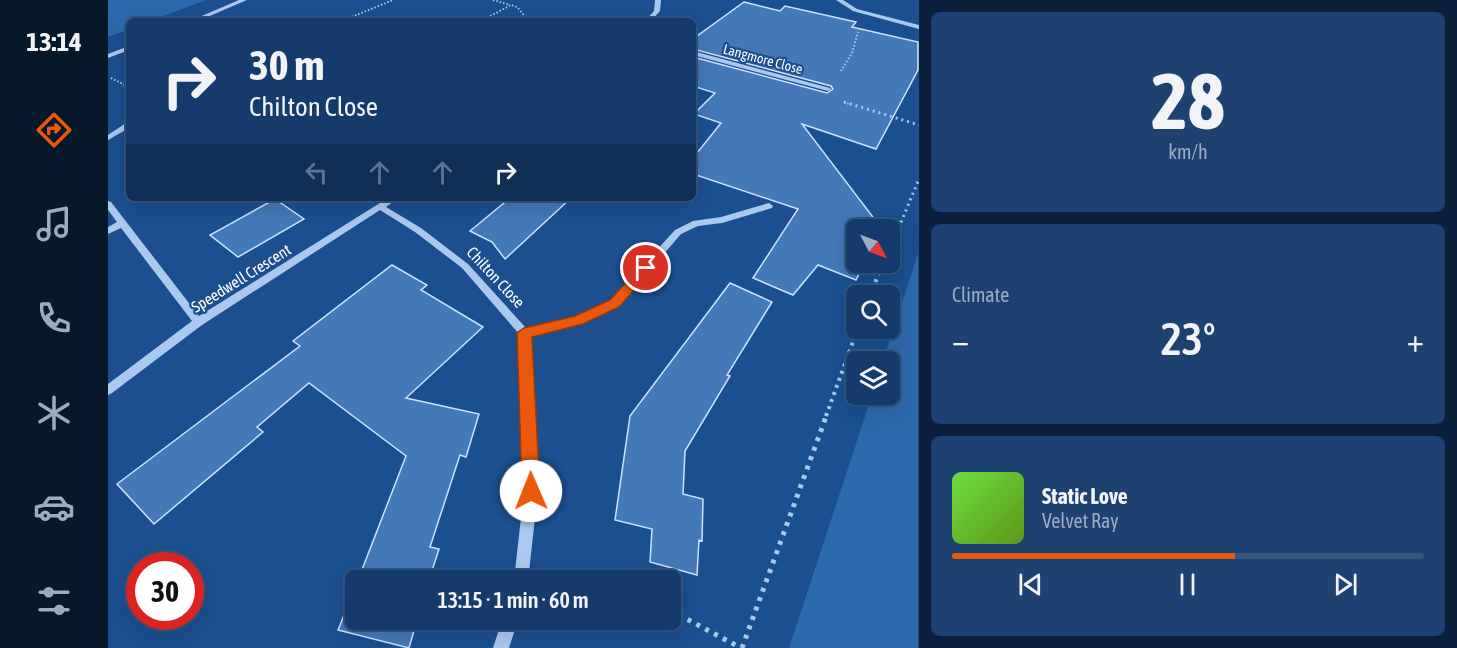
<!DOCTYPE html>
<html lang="en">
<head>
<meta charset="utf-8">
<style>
	body { margin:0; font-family:"Asap Condensed",sans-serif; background:#1d4271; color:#f1f3f6; height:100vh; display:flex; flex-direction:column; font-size:22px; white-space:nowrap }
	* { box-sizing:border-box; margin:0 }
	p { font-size:20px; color:#9dadc1 }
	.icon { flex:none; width:33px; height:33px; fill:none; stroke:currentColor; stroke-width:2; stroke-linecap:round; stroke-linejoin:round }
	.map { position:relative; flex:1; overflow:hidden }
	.panel { display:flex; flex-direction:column; gap:12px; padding:12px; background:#0b203b; width:538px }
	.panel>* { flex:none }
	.banner { position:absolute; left:18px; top:18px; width:570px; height:183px; border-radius:9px; box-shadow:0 6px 24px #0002,0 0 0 2px #33557e; background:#143b6b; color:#f1f3f6; overflow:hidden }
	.needle { width:39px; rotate:131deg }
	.tools { position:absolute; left:738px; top:219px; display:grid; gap:12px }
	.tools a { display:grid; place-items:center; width:54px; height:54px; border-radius:9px; background:#143b6b; box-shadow:0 6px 24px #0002,0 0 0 2px #33557e; font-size:30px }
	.speed { position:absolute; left:18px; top:552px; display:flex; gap:12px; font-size:30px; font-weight:700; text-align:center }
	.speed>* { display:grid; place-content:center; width:78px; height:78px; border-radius:50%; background:#143b6b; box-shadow:0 6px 24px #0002,0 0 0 2px #33557e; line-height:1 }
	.speed .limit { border:9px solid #d22; background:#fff; color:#111 }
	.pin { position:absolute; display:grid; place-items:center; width:51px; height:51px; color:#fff; margin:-26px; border:3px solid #fff; border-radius:50%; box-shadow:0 2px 6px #0007 }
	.me { position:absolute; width:66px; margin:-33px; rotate:359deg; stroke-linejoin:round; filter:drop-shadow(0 0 4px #0008) }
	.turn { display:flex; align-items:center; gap:21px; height:126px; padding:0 24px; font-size:27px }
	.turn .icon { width:78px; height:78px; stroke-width:2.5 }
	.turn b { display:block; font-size:42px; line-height:51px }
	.lanes { display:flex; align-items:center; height:57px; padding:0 24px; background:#0003; justify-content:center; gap:30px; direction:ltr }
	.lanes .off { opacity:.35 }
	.big { font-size:45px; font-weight:600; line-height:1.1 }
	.panel .widget { flex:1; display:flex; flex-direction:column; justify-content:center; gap:9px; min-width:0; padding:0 21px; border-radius:9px; background:#1d4271 }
	.panel .dial { align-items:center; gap:0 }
	.dial b { font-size:78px; line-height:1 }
	.song { display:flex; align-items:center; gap:18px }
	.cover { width:72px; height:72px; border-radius:9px; background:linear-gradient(135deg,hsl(100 70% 55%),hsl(90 70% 35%)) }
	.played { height:6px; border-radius:3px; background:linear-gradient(90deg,#ea580c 60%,#33557e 60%) }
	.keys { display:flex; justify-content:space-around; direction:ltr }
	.heat { display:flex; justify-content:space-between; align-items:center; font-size:33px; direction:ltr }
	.trip { position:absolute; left:237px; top:570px; width:336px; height:60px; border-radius:9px; background:#143b6b; box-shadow:0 6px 24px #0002,0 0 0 2px #33557e; font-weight:600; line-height:60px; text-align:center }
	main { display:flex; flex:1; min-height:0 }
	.dock { display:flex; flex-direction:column; width:108px; justify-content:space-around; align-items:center; background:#08182b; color:#9dadc1 }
	.dock .icon { width:42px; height:42px }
	.dock .selected { color:#ea580c }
	.dock b { font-size:27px; color:#f1f3f6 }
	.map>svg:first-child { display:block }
</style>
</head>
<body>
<main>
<nav class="dock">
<b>13:14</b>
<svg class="icon selected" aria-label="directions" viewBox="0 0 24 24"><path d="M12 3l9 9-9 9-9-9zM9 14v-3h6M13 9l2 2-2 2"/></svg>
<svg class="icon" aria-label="music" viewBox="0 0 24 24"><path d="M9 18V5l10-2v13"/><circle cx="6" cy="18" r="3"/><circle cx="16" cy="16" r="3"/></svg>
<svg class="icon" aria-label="phone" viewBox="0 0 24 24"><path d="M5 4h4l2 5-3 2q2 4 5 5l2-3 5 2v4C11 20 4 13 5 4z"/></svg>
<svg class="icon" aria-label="climate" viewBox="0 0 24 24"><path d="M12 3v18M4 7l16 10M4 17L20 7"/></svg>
<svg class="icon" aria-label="car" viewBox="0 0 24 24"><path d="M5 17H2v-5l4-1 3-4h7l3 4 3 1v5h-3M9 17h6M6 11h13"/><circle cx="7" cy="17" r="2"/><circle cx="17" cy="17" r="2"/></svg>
<svg class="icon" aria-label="filters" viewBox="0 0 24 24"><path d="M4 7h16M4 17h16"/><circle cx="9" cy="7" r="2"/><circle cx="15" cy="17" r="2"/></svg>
</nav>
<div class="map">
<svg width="811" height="648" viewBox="0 0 811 648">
	<rect width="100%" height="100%" fill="#1b4f8f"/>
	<path fill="#2e69ad" d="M0 0H98L42 21H21V29L0 37Z
		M810 254V648H681L764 395 782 394V362L775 361Z"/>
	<path fill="#4478b7" stroke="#cfe3fa" stroke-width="1.5" d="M636 2 672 11 677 6 748 22 744 27 810 42V70L768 149 694 124 774 229 748 230V262H757L748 280 710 265 685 295 645 278 690 209 585 174V158L613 123 586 114 607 93 585 86V57L719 93 725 89 723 86 585 49V39Z
		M402 198H463L397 259 384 242 362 231Z
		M167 199 196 219 130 257 102 235Z
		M284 265 319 285 313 290 375 327 298 398 371 414 358 457 352 455 322 547 331 549 321 580H250L298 456 201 383 149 427 155 432 46 524 9 484 192 346 185 341Z
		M622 283 664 302 619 375 622 376 577 451 575 494 595 499 594 541 591 540 589 575 542 562 544 529 507 520 522 416Z
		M248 586V620H309L301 648 230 630Z"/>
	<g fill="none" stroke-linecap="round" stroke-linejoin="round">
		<path stroke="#a9c9ee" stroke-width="2" stroke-dasharray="1.5 2" stroke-linecap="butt" d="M385 0 402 5
			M234 21 285 0
			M373 21 403 5 409 7 421 21
			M733 71 744 53 750 32
			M3 78 21 87
			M736 102 741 104"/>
		<path stroke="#a9c9ee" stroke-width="3" stroke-dasharray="2 4" stroke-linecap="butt" d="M736 102 811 125
			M786 239 811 179"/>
		<path stroke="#a9c9ee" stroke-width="4" stroke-dasharray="3 4.5" stroke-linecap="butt" d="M782 248 787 237
			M762 296 775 262
			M718 416 750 328"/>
		<path stroke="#a9c9ee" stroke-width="5" stroke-dasharray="4 6" stroke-linecap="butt" d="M562 610 633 648
			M634 648 719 414"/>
		<path fill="#a9c9ee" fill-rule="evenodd" d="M131 0H139L90 21H82Z
			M547 0H553L552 11 543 21H537L546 11Z
			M728 0H735L749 9 811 25V29L745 11Z
			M21 46V50L0 58V54Z
			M585 51 722 88 723 89 720 91 585 55Z
			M18 123H21V128L0 140V135Z
			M280 198H290L278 207 313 228 360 264 418 328 468 318 503 300 567 230 585 221 613 217 661 203 665 206 664 208 614 223 590 226 573 234 511 306 474 324 421 336 430 491 421 572 434 575 436 580H406L416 491 411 334 354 268 307 232 272 210 94 325 4 393 0 395V384L84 321 13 228 0 234V227L9 222 0 210V201L3 202 91 316Z
			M394 620H410L401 648H385Z"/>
	</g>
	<path fill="#ea580c" stroke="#983908" stroke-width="1.5" d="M538 263 543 265 544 268 543 271 511 307 475 324 424 337 432 491 429 497 423 499 417 497 414 491 409 333 416 328 467 316 502 300 534 265Z"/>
	<g text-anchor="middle" stroke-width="4.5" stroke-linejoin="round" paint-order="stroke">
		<g font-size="14" fill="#fff" stroke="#1b4f8f">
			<text transform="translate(655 59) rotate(15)" y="5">Langmore Close</text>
		</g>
		<g font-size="16" fill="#fff" stroke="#1b4f8f">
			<text transform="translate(388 277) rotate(47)" y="6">Chilton Close</text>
			<text transform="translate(133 278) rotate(-32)" y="6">Speedwell Crescent</text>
		</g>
	</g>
</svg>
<div class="tools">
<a><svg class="needle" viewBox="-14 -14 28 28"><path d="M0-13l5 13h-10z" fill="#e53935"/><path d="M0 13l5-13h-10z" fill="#9dadc1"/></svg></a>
<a><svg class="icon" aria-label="search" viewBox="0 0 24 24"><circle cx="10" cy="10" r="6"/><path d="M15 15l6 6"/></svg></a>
<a><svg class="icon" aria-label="layers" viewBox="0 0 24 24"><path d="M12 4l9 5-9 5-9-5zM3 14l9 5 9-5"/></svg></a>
</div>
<div class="speed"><div class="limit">30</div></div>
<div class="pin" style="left:538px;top:268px;background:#d93025"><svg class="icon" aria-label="arrive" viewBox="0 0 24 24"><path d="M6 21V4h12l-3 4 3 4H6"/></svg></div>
<svg class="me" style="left:423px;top:491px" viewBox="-20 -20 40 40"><circle r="19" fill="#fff"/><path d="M0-13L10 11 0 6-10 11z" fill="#ea580c"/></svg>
<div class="trip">13:15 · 1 min · 60 m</div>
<div class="banner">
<div class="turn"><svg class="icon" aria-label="right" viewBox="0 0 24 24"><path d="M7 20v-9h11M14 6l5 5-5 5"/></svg><div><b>30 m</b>Chilton Close</div></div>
<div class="lanes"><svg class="icon off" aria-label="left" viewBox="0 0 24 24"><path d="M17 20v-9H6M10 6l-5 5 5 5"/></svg><svg class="icon off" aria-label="ahead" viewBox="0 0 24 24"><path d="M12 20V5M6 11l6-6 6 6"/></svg><svg class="icon off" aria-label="ahead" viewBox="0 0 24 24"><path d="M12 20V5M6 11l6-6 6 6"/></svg><svg class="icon" aria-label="right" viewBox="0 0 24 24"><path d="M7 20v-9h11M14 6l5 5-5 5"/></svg></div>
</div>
</div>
<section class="panel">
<div class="widget dial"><b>28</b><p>km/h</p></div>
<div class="widget"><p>Climate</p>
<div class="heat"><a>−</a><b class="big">23°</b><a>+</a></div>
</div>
<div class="widget">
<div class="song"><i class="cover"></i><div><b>Static Love</b><p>Velvet Ray</p></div></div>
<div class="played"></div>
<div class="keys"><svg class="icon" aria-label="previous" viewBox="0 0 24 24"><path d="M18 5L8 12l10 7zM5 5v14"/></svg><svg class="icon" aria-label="pause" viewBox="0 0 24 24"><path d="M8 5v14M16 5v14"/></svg><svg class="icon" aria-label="next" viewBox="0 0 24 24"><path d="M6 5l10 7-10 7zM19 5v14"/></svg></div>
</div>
</section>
</main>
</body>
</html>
